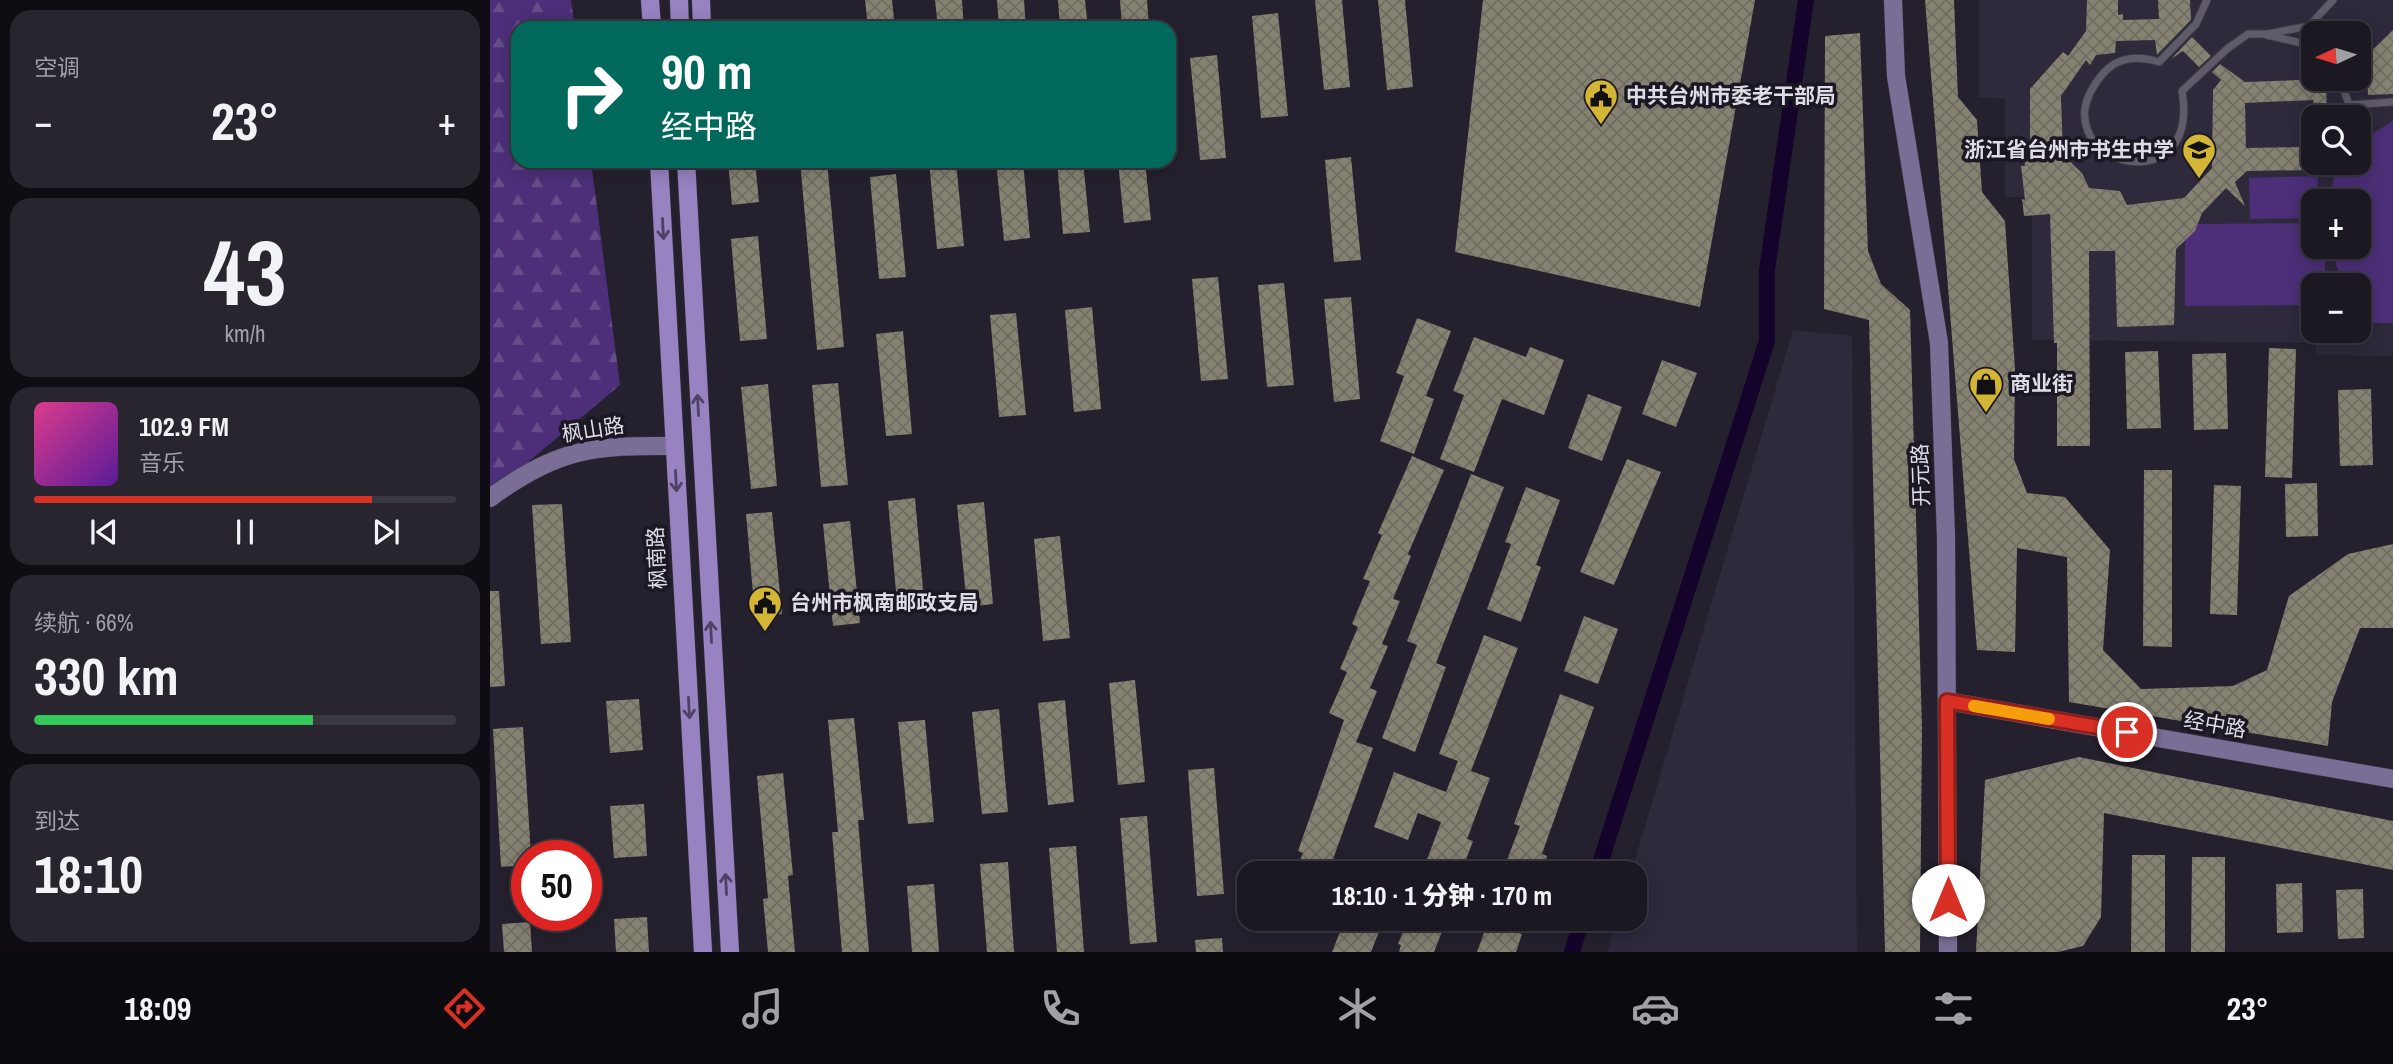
<!DOCTYPE html>
<html lang="zh">
<head>
<meta charset="utf-8">
<style>
	body { margin:0; font-family:"Archivo Narrow","Noto Sans SC",sans-serif; background:#28252f; color:#f1f3f6; height:100vh; display:flex; flex-direction:column; font-size:26px; white-space:nowrap }
	* { box-sizing:border-box; margin:0 }
	p { font-size:23px; color:#a0a0a5 }
	.icon { flex:none; width:38px; height:38px; fill:none; stroke:currentColor; stroke-width:2; stroke-linecap:round; stroke-linejoin:round }
	.map { position:relative; flex:1; overflow:hidden }
	.details { display:flex; flex-direction:column; gap:10px; padding:10px; background:#0f0d13; width:490px }
	.details>* { flex:none }
	.hud { position:absolute; left:21px; top:21px; width:665px; height:147px; border-radius:21px; box-shadow:0 4px 18px #0003,0 0 0 2px #393740; background:#00695c; color:#fff; overflow:hidden }
	.needle { width:46px; rotate:266deg }
	.controls { position:absolute; left:1811px; top:21px; display:grid; gap:14px }
	.controls a { display:grid; place-items:center; width:70px; height:70px; border-radius:14px; background:#1b1822; box-shadow:0 4px 18px #0003,0 0 0 2px #393740; font-size:35px }
	.speed { position:absolute; left:21px; top:840px; display:flex; gap:14px; font-size:35px; font-weight:700; text-align:center }
	.speed>* { display:grid; place-content:center; width:91px; height:91px; border-radius:50%; background:#1b1822; box-shadow:0 4px 18px #0003,0 0 0 2px #393740; line-height:1 }
	.speed .limit { border:10px solid #d22; background:#fff; color:#111 }
	.pin { position:absolute; display:grid; place-items:center; width:60px; height:60px; color:#fff; margin:-30px; border:4px solid #fff; border-radius:50%; box-shadow:0 2px 7px #0007 }
	.me { position:absolute; width:77px; margin:-38px; rotate:0deg; stroke-linejoin:round; filter:drop-shadow(0 0 5px #0008) }
	.turn { display:flex; align-items:center; gap:24px; height:147px; padding:0 35px; font-size:32px }
	.turn .icon { width:91px; height:91px; stroke-width:2.5 }
	.turn b { display:block; font-size:49px; line-height:60px }
	.big { font-size:52px; font-weight:800; line-height:1.1 }
	.details .widget { flex:1; display:flex; flex-direction:column; justify-content:center; gap:10px; min-width:0; padding:0 24px; border-radius:21px; background:#28252f }
	.details .dial { align-items:center; gap:0 }
	.dial b { font-size:91px; line-height:1 }
	.song { display:flex; align-items:center; gap:21px }
	.cover { width:84px; height:84px; border-radius:10px; background:linear-gradient(135deg,hsl(330 70% 55%),hsl(270 70% 35%)) }
	.played { height:7px; border-radius:4px; background:linear-gradient(90deg,#d93025 80%,#393740 80%) }
	.keys { display:flex; justify-content:space-around; direction:ltr }
	.heat { display:flex; justify-content:space-between; align-items:center; font-size:38px; direction:ltr }
	.charge { height:10px; border-radius:5px; background:linear-gradient(90deg,#34c759 66%,#393740 0) }
	.trip { position:absolute; left:747px; top:861px; width:410px; height:70px; border-radius:21px; background:#1b1822; box-shadow:0 4px 18px #0003,0 0 0 2px #393740; font-weight:800; line-height:70px; text-align:center }
	.dock { display:flex; height:112px; justify-content:space-around; align-items:center; background:#0b0a0e; color:#a0a0a5 }
	.dock .icon { width:49px; height:49px }
	.dock .active { color:#d93025 }
	.dock b { font-size:32px; color:#f1f3f6 }
	main { display:flex; flex:1; min-height:0 }
	.map>svg:first-child { display:block }
</style>
</head>
<body>
<main>
<section class="details">
<div class="widget"><p>空调</p>
<div class="heat"><a>−</a><b class="big">23°</b><a>+</a></div>
</div>
<div class="widget dial"><b>43</b><p>km/h</p></div>
<div class="widget">
<div class="song"><i class="cover"></i><div><b>102.9 FM</b><p>音乐</p></div></div>
<div class="played"></div>
<div class="keys"><svg class="icon" aria-label="previous" viewBox="0 0 24 24"><path d="M18 5L8 12l10 7zM5 5v14"/></svg><svg class="icon" aria-label="pause" viewBox="0 0 24 24"><path d="M8 5v14M16 5v14"/></svg><svg class="icon" aria-label="next" viewBox="0 0 24 24"><path d="M6 5l10 7-10 7zM19 5v14"/></svg></div>
</div>
<div class="widget"><p>续航 · 66%</p><b class="big">330 km</b><div class="charge"></div></div>
<div class="widget"><p>到达</p><b class="big">18:10</b></div>
</section>
<div class="map">
<svg width="1903" height="952" viewBox="0 0 1903 952">
	<defs>
		<pattern id="forest-firs" width="22" height="20" patternUnits="userSpaceOnUse" patternTransform="scale(1.75)"><rect width="22" height="20" fill="#4c2f78"/><path d="M5 1l3.5 6h-7zM16 11l3.5 6h-7z" fill="#654d8b"/></pattern>
		<pattern id="building-cross-hatch" width="8" height="8" patternUnits="userSpaceOnUse" patternTransform="scale(1.75)"><rect width="8" height="8" fill="#868272"/><path d="M0 0l8 8M0 8l8-8" fill="none" stroke="#6f6c62"/></pattern>
	</defs>
	<rect width="100%" height="100%" fill="#24202d"/>
	<path fill="#2e293b" fill-rule="evenodd" d="M1489 0H1903V356L1826 355V343L1542 340V197H1515V99L1489 97ZM1824 33H1869V79H1824ZM1824 117H1869V163H1824ZM1824 201H1869V247H1824ZM1824 285H1869V331H1824Z
		M1303 330 1362 336 1367 952H1117L1127 919H1144V873H1141Z"/>
	<path fill="url(#forest-firs)" d="M0 0H81L85 28H28V161H101L130 385 0 494Z"/>
	<path fill="#4c2f78" d="M1903 121V323H1869V299H1872L1869 285 1856 282 1847 268 1842 247H1869V201H1838L1845 174 1852 163H1869V142Z
		M1828 176V201H1824L1823 218 1760 219 1759 178Z
		M1823 223 1824 247H1835V285H1824L1823 305 1695 306V224Z"/>
	<g fill="none" stroke-linecap="round" stroke-linejoin="round">
		<path stroke="#14032b" stroke-width="16" d="M1107 873 1277 341V270L1316 0
			M1082 952 1092 919"/>
	</g>
	<path fill="url(#building-cross-hatch)" d="M375 0H402L405 28H378Z
		M445 0H472L474 28H448Z
		M507 0H534L536 28H509Z
		M568 0H595L598 28H570Z
		M630 0H657L659 28H632Z
		M825 0H852L860 87 834 90Z
		M888 0H915L923 87 897 90Z
		M993 0H1265L1210 307 965 252Z
		M1435 0H1464L1468 97 1487 120 1492 192 1515 221 1525 369 1524 459 1537 493 1575 497 1620 550 1613 650 1651 689 1743 686 1777 670 1799 596 1858 554 1903 544V628H1870L1842 702 1838 746 1579 702 1577 557 1527 548 1525 652 1487 650Z
		M1597 0H1628V15L1633 14V20L1669 19 1668 0H1700L1701 20 1667 55 1665 40 1626 41 1625 53 1606 55 1600 65 1596 60 1571 96 1573 155 1592 173 1599 188 1630 191 1637 205 1694 198 1722 168 1723 90 1731 80 1722 72 1730 64 1755 82 1836 79 1837 117H1824L1823 100 1755 103 1756 148 1819 147 1821 170 1757 171 1745 182 1755 206 1736 188 1712 213 1705 231 1686 249 1684 325 1627 327 1625 251H1599L1600 446H1567V343H1564L1560 214 1534 216 1532 199 1535 200 1531 166H1535L1533 150 1540 148V89L1573 52 1578 56 1596 31Z
		M788 13 798 116 771 118 762 16Z
		M1903 30V94L1878 95 1876 56Z
		M1370 33 1378 251 1391 284 1420 310 1432 728 1430 952H1395L1379 320 1334 309 1335 36Z
		M1702 37 1721 56 1709 67 1693 51 1681 59Z
		M727 55 736 158 710 160 700 58Z
		M861 157 871 260 844 262 835 160Z
		M238 161H265L269 202 242 205Z
		M310 161H337L354 347 327 350Z
		M439 161H466L474 246 447 249Z
		M506 161H533L540 238 514 241Z
		M567 161H593L600 232 573 234Z
		M628 161H655L661 220 634 223Z
		M406 174 416 277 389 279 380 177Z
		M268 236 277 339 250 341 241 239Z
		M728 277 738 379 711 381 702 279Z
		M794 283 804 385 777 387 768 285Z
		M861 297 870 399 844 402 834 299Z
		M602 307 611 409 584 412 575 310Z
		M526 313 536 415 509 417 500 315Z
		M927 318 961 331 936 396 944 399 924 454 890 441 914 376 906 373Z
		M413 331 422 434 396 436 386 334Z
		M984 337 1036 357 1040 347 1074 360 1054 415 1012 399 984 472 950 459 974 395 963 391Z
		M1779 348 1806 349 1802 478 1775 477Z
		M1668 351 1671 428 1637 429 1635 352Z
		M1736 353 1738 429 1704 430 1702 354Z
		M1172 360 1207 373 1186 427 1152 414Z
		M348 383 358 485 331 487 322 385Z
		M278 384 287 486 261 489 251 387Z
		M1881 389 1883 465 1850 466 1848 390Z
		M1098 394 1132 407 1112 461 1078 448Z
		M922 456 954 470 918 554 921 556 903 599 910 601 892 644 898 646 880 688 887 691 866 742 883 748 838 873H805L813 853 808 851 854 720 839 713 857 672 850 669 868 627 862 624 880 581 873 579 892 535 888 533Z
		M1137 459 1171 472 1124 585 1090 572Z
		M1654 470H1682V647L1653 646Z
		M981 474 1014 487 946 663 956 667 925 752 892 738 927 645 917 641Z
		M1827 483 1828 536 1796 537 1795 484Z
		M1724 485 1751 486 1747 615 1720 614Z
		M1036 487 1070 500 1046 565 1051 567 1031 622 997 609 1021 544 1015 542Z
		M425 498 434 600 407 603 398 501Z
		M494 502 503 604 477 607 467 505Z
		M72 504 81 642 51 644 42 505Z
		M282 512 292 614 265 616 256 514Z
		M360 521 370 623 343 626 333 524Z
		M570 536 580 638 553 641 544 539Z
		M0 591H9L15 686 0 687Z
		M1094 616 1128 629 1108 684 1074 671Z
		M994 635 1028 648 981 771 1000 778 977 839 983 841 971 873H932L951 822 928 813 918 840 884 827 904 772 956 792 968 761 949 754Z
		M645 680 655 782 628 785 619 683Z
		M1070 694 1104 707 1052 854 1057 856 1051 873H1012L1030 826 1024 824Z
		M149 699 153 750 120 753 116 701Z
		M575 700 584 802 558 805 548 703Z
		M509 709 518 812 492 814 482 712Z
		M364 718 374 820H368L379 952H352L342 832H348L338 720Z
		M435 720 444 822 418 824 408 722Z
		M33 727 41 856H37V865L11 867 3 729Z
		M1589 757 1903 821V870L1614 813 1611 917 1593 946 1568 952H1486L1495 780Z
		M724 768 734 894 707 896 698 770Z
		M293 773 303 875 298 876 305 952H278L273 899 278 898 267 776Z
		M154 804 157 856 124 858 120 806Z
		M657 816 667 942 640 944 630 818Z
		M586 846 594 952H567L559 848Z
		M1642 855H1675V952H1641Z
		M1702 857H1735V952H1701Z
		M518 862 524 952H497L490 864Z
		M1812 883 1813 932 1787 933 1786 884Z
		M444 884 449 952H422L417 886Z
		M1873 889 1874 938 1848 939 1846 890Z
		M157 917 159 952H126L124 919Z
		M855 919H894L881 952H842Z
		M918 919H957L944 952H909L911 945 908 944Z
		M40 922 42 952H14L12 924Z
		M998 922 1032 934 1026 952H987Z
		M732 938 733 952H706L705 940Z"/>
	<g fill="none" stroke-linecap="round" stroke-linejoin="round">
		<g stroke="#3f3c47" stroke-width="9">
			<path id="lane" d="M1717 0 1706 24 1669 62C1647 55 1626 57 1611 76 1543 161 1712 210 1692 91L1737 49 1758 34H1777L1819 26 1843 0
				M1777 35 1824 46
				M1854 79V90L1859 105 1903 102"/>
		</g>
		<g stroke="#3f3c47" stroke-width="19">
			<path id="secondary" d="M1403 0 1406 76 1449 343 1456 537 1458 952
				M0 498C66 449 103 445 184 446
				M1457 701 1903 779"/>
		</g>
		<g stroke="#3f3c47" stroke-width="19">
			<path id="primary" d="M160 0 162 28
				M189 0 190 28
				M211 0 212 28
				M169 161 213 952
				M196 161 240 952"/>
		</g>
		<use href="#lane" stroke="#5f5b69" stroke-width="7"/>
		<use href="#secondary" stroke="#7b6e96" stroke-width="18"/>
		<use href="#primary" stroke="#9782c2" stroke-width="18"/>
	</g>
	<defs><path id="oneway-shaft" d="M-6 0H5M1.5-3L5.5 0L1.5 3" fill="none" stroke-width="1.6" stroke-linecap="round" stroke-linejoin="round" transform="scale(1.75)"/></defs>
	<g stroke="#4d4263">
		<use href="#oneway-shaft" transform="translate(173 229) rotate(87)"/>
		<use href="#oneway-shaft" transform="translate(208 405) rotate(-93)"/>
		<use href="#oneway-shaft" transform="translate(186 481) rotate(87)"/>
		<use href="#oneway-shaft" transform="translate(221 632) rotate(-93)"/>
		<use href="#oneway-shaft" transform="translate(199 708) rotate(87)"/>
		<use href="#oneway-shaft" transform="translate(236 884) rotate(-93)"/>
	</g>
	<g fill="none" stroke-linecap="round" stroke-linejoin="round">
		<g stroke="#8d1f18" stroke-width="18">
			<path id="route" d="M1458 900 1457 701 1637 732"/>
		</g>
		<use href="#route" stroke="#d93025" stroke-width="12"/>
		<path stroke="#f59e0b" stroke-width="12" d="M1484 706 1559 719"/>
	</g>
	<defs>
		<g id="civic-pin" transform="scale(1.75)"><path d="M0 17L-7.5 6A9.5 9.5 0 1 1 7.5 6Z" fill="#d4b635" stroke="#1b1723"/><path d="M-.6-6.5H3V-4.5H.6V-3L4-1V1h2V6H-6V1h2V-1L-.6-3ZM-1.2 2.5V6h2.4V2.5Z" fill="#111"/></g>
		<g id="school-pin" transform="scale(1.75)"><path d="M0 17L-7.5 6A9.5 9.5 0 1 1 7.5 6Z" fill="#d4b635" stroke="#1b1723"/><path d="M0-5L7-2L0 1L-7-2ZM-4 1L0 2.5L4 1V4Q0 6-4 4Z" fill="#111"/></g>
		<g id="shop-pin" transform="scale(1.75)"><path d="M0 17L-7.5 6A9.5 9.5 0 1 1 7.5 6Z" fill="#d4b635" stroke="#1b1723"/><path d="M-5-2.5h2.3a2.7 3.5 0 0 1 5.4 0H5L5.5 6h-11ZM-1.5-2.5h3a1.5 2.3 0 0 0-3 0Z" fill="#111"/></g>
	</defs>
	<g fill-rule="evenodd">
		<use href="#civic-pin" x="1111" y="96"/>
		<use href="#school-pin" x="1709" y="150"/>
		<use href="#shop-pin" x="1496" y="384"/>
		<use href="#civic-pin" x="275" y="603"/>
	</g>
	<g text-anchor="middle" stroke-width="7" stroke-linejoin="round" paint-order="stroke">
		<g font-size="21" font-weight="bold" fill="#dedce5" stroke="#1b1723" text-anchor="start">
			<text x="1136" y="103">中共台州市委老干部局</text>
			<text x="1684" y="157" text-anchor="end">浙江省台州市书生中学</text>
			<text x="1520" y="391">商业街</text>
			<text x="300" y="610">台州市枫南邮政支局</text>
		</g>
		<g font-size="21" fill="#dedce5" stroke="#1b1723">
			<text transform="translate(103 430) rotate(-9)" y="7">枫山路</text>
			<text transform="translate(1431 475) rotate(-92)" y="7">开元路</text>
			<text transform="translate(167 558) rotate(-93)" y="7">枫南路</text>
			<text transform="translate(1725 725) rotate(10)" y="7">经中路</text>
		</g>
	</g>
</svg>
<div class="controls">
<a><svg class="needle" viewBox="-14 -14 28 28"><path d="M0-13l5 13h-10z" fill="#e53935"/><path d="M0 13l5-13h-10z" fill="#a0a0a5"/></svg></a>
<a><svg class="icon" aria-label="search" viewBox="0 0 24 24"><circle cx="10" cy="10" r="6"/><path d="M15 15l6 6"/></svg></a>
<a>+</a>
<a>−</a>
</div>
<div class="speed"><div class="limit">50</div></div>
<div class="pin" style="left:1637px;top:732px;background:#d93025"><svg class="icon" aria-label="arrive" viewBox="0 0 24 24"><path d="M6 21V4h12l-3 4 3 4H6"/></svg></div>
<svg class="me" style="left:1458px;top:900px" viewBox="-20 -20 40 40"><circle r="19" fill="#fff"/><path d="M0-13L10 11 0 6-10 11z" fill="#d93025"/></svg>
<div class="trip">18:10 · 1 分钟 · 170 m</div>
<div class="hud">
<div class="turn"><svg class="icon" aria-label="right" viewBox="0 0 24 24"><path d="M7 20v-9h11M14 6l5 5-5 5"/></svg><div><b>90 m</b>经中路</div></div>
</div>
</div>
</main>
<nav class="dock">
<b>18:09</b>
<svg class="icon active" aria-label="directions" viewBox="0 0 24 24"><path d="M12 3l9 9-9 9-9-9zM9 14v-3h6M13 9l2 2-2 2"/></svg>
<svg class="icon" aria-label="music" viewBox="0 0 24 24"><path d="M9 18V5l10-2v13"/><circle cx="6" cy="18" r="3"/><circle cx="16" cy="16" r="3"/></svg>
<svg class="icon" aria-label="phone" viewBox="0 0 24 24"><path d="M5 4h4l2 5-3 2q2 4 5 5l2-3 5 2v4C11 20 4 13 5 4z"/></svg>
<svg class="icon" aria-label="climate" viewBox="0 0 24 24"><path d="M12 3v18M4 7l16 10M4 17L20 7"/></svg>
<svg class="icon" aria-label="car" viewBox="0 0 24 24"><path d="M5 17H2v-5l4-1 3-4h7l3 4 3 1v5h-3M9 17h6M6 11h13"/><circle cx="7" cy="17" r="2"/><circle cx="17" cy="17" r="2"/></svg>
<svg class="icon" aria-label="filters" viewBox="0 0 24 24"><path d="M4 7h16M4 17h16"/><circle cx="9" cy="7" r="2"/><circle cx="15" cy="17" r="2"/></svg>
<b>23°</b>
</nav>
</body>
</html>
